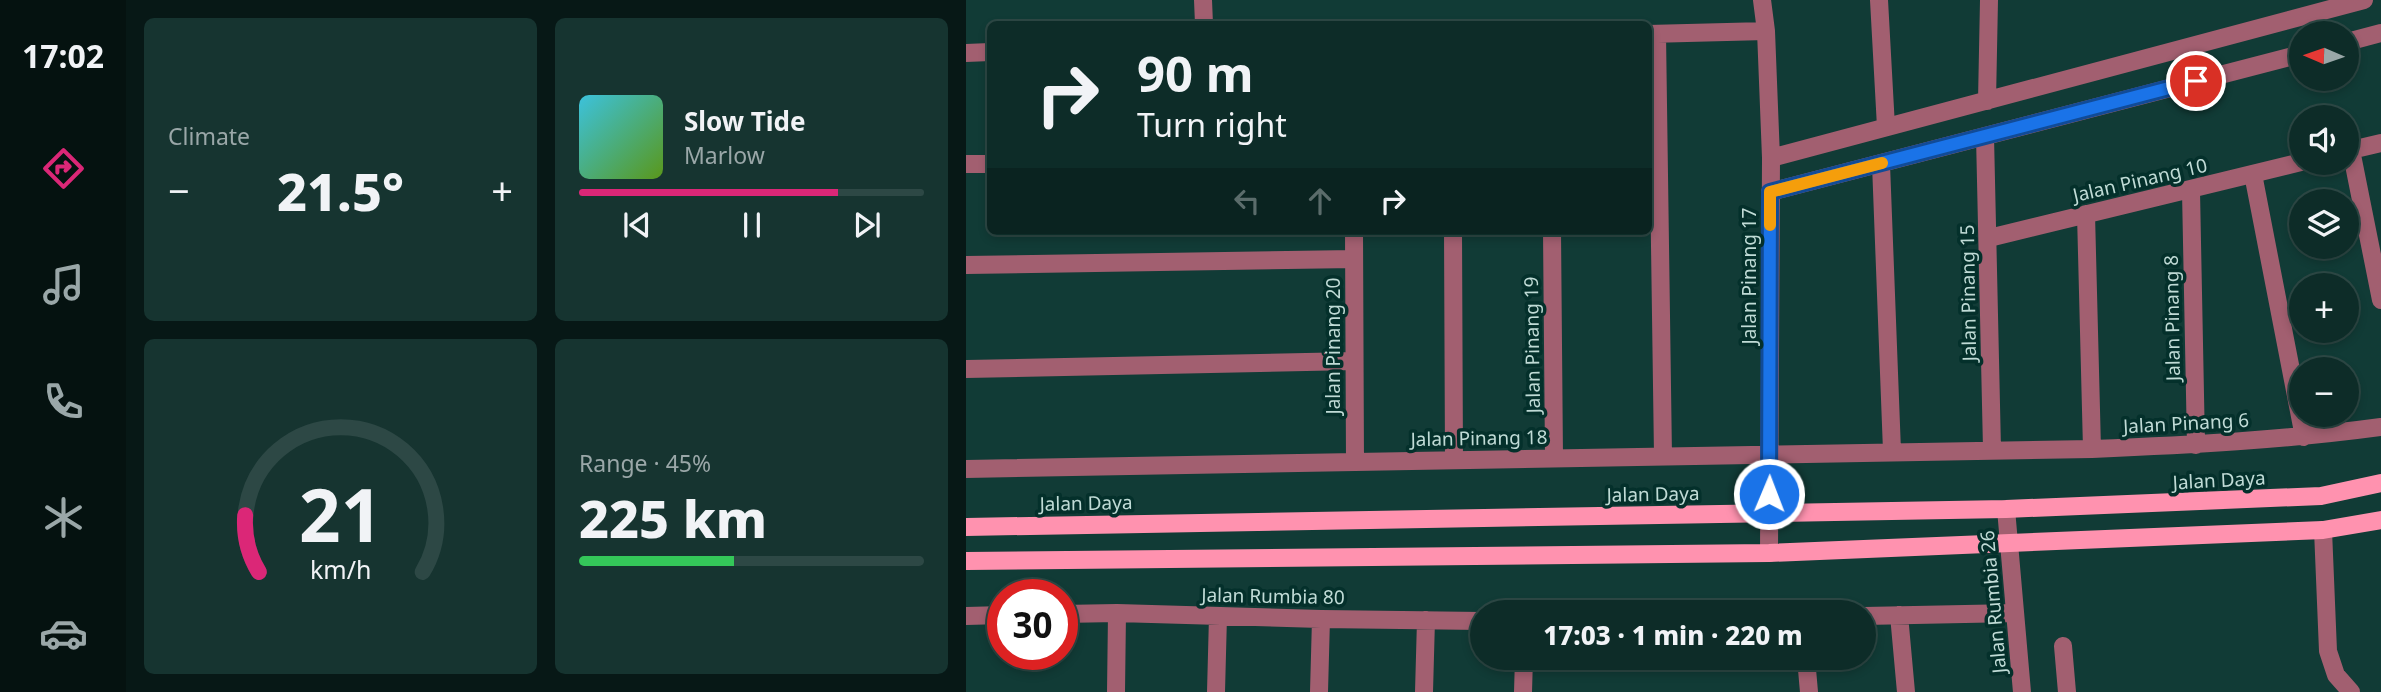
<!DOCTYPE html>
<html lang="en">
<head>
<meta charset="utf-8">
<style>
	body { margin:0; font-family:"Noto Sans",sans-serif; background:#163430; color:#f1f3f6; height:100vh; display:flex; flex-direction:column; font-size:26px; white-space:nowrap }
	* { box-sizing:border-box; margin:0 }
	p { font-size:23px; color:#9aa7a8 }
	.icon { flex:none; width:38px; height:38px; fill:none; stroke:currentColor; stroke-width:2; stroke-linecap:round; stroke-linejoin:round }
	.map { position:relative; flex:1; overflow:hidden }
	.drawer { display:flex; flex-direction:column; gap:18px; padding:18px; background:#071816; width:840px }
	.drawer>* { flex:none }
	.banner { position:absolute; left:21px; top:21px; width:665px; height:214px; border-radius:10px; box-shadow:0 4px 10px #0003,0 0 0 2px #2d4845; background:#0d2c28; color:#f1f3f6; overflow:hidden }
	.needle { width:46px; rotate:272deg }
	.tools { position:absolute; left:1323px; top:21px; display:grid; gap:14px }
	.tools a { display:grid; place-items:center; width:70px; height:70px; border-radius:50%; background:#0d2c28; box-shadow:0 4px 10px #0003,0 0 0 2px #2d4845; font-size:35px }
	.speed { position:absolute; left:21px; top:579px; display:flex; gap:14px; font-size:35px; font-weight:700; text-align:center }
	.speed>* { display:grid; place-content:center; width:91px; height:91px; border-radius:50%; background:#0d2c28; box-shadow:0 4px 10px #0003,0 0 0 2px #2d4845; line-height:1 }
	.speed .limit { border:10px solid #d22; background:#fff; color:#111 }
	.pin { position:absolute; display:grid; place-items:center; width:60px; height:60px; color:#fff; margin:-30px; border:4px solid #fff; border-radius:50%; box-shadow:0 2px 7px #0007 }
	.me { position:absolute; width:77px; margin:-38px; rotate:1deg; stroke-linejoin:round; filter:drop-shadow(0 0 5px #0008) }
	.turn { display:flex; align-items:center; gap:24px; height:147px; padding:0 35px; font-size:32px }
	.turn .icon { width:91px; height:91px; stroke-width:2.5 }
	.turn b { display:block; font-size:49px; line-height:60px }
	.lanes { display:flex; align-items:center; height:66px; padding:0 35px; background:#0003; justify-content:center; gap:35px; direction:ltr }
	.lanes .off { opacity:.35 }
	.big { font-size:52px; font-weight:800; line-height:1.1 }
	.drawer .card { flex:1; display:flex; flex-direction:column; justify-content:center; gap:10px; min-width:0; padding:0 24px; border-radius:10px; background:#163430 }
	.drawer .dial { align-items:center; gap:0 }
	.dial svg { height:182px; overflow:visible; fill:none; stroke:#2d4845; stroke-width:7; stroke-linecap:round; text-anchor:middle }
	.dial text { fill:#f1f3f6; stroke:none }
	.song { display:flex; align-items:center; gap:21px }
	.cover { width:84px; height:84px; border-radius:10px; background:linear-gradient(135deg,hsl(190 70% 55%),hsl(90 70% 35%)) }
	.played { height:7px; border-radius:4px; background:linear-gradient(90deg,#db2777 75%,#2d4845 75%) }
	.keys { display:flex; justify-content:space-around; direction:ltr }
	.heat { display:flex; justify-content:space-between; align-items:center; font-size:38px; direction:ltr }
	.charge { height:10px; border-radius:5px; background:linear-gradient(90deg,#34c759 45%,#2d4845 0) }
	.drawer .tiles { flex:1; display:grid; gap:18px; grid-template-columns:repeat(2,1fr) }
	.trip { position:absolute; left:504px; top:600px; width:406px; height:70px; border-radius:35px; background:#0d2c28; box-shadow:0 4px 10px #0003,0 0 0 2px #2d4845; font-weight:800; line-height:70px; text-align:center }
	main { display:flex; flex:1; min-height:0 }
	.tabs { display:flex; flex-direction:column; width:126px; justify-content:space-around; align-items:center; background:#051210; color:#9aa7a8 }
	.tabs .icon { width:49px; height:49px }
	.tabs .selected { color:#db2777 }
	.tabs b { font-size:32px; color:#f1f3f6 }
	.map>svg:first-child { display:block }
</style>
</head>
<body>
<main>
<nav class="tabs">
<b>17:02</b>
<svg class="icon selected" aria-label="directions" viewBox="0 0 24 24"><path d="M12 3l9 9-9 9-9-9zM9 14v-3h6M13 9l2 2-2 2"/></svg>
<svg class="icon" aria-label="music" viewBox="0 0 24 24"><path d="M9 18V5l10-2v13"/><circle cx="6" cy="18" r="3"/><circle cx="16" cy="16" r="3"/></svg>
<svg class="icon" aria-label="phone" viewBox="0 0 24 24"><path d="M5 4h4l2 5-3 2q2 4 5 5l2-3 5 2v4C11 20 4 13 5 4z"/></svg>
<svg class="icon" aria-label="climate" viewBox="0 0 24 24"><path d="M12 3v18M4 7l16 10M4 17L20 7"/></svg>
<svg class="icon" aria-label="car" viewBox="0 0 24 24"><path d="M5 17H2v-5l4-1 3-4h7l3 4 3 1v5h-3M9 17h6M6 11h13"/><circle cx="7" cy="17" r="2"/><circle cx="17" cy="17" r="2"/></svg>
</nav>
<section class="drawer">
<div class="tiles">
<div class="card"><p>Climate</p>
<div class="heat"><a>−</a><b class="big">21.5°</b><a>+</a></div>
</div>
<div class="card">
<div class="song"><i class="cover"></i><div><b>Slow Tide</b><p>Marlow</p></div></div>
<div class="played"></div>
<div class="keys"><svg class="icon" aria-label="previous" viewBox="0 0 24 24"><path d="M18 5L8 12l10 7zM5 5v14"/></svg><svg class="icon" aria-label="pause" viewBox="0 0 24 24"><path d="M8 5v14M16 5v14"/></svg><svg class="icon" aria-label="next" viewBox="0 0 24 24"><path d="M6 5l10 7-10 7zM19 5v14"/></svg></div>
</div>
<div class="card dial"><svg viewBox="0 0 100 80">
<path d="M14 69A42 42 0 1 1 86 69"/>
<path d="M14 69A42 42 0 0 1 8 44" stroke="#db2777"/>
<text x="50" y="56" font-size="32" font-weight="700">21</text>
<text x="50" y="72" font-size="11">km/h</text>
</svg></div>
<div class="card"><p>Range · 45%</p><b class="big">225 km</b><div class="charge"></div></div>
</div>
</section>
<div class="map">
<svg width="1415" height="692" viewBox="0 0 1415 692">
	<rect width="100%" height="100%" fill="#113b36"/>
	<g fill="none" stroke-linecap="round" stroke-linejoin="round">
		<path stroke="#a25f70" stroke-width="18" d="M237 0 238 24
			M796 0 800 31 805 158 803 553
			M913 0 920 127
			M682 34 800 31
			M691 34 697 456
			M1381 42 1415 33
			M0 53 24 52
			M1021 101 1023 0
			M1019 136 1026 449
			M1385 150 1415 300
			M1381 151 1415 143
			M805 158 1398 0
			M0 164H24
			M915 164 926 451
			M1287 174 1338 437
			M1225 191 1230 445
			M804 192 1335 54
			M1120 214 1126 449
			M388 231 389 462
			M487 231 488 459
			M586 231 588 458
			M1023 238 1335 162
			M0 265 388 259
			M0 369 388 361
			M0 469 1126 449C1223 445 1319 440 1415 427
			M1040 509 1056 692
			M1357 530 1362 651 1370 675 1385 692
			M96 614 151 613 355 619 516 621
			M933 615 940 692
			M0 616 37 615
			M898 616 1049 613
			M1097 646 1101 692
			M840 658 843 692
			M150 692 151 613
			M250 692 252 616
			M353 692 355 619
			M458 692 460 620
			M557 692 558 658"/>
		<path stroke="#ff92af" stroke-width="18" d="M0 527 1040 509 1355 496 1415 483
			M0 561 803 553 1357 530 1415 520"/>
	</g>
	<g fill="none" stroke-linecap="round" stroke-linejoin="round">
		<g stroke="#114b97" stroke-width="18">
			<path id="route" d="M803 494 804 192 1230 81"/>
		</g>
		<use href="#route" stroke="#1a73e8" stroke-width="12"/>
		<path stroke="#f59e0b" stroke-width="12" d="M804 225V192L916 163"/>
	</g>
	<g text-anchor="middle" stroke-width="7" stroke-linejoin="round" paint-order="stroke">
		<g font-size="19" fill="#c0dbd6" stroke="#04302b">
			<text transform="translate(1174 180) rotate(-13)" y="7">Jalan Pinang 10</text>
			<text transform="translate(783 276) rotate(-90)" y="7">Jalan Pinang 17</text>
			<text transform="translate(1002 293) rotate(-91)" y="7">Jalan Pinang 15</text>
			<text transform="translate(1206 318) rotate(-91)" y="7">Jalan Pinang 8</text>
			<text transform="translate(566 345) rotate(-91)" y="7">Jalan Pinang 19</text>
			<text transform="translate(367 346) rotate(-90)" y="7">Jalan Pinang 20</text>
			<text transform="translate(1220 423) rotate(-3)" y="7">Jalan Pinang 6</text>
			<text transform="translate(513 438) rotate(-1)" y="7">Jalan Pinang 18</text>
			<text transform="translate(1253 480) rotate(-3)" y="7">Jalan Daya</text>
			<text transform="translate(687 494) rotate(-1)" y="7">Jalan Daya</text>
			<text transform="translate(120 503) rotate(-1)" y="7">Jalan Daya</text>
			<text transform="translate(307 596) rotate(1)" y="7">Jalan Rumbia 80</text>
			<text transform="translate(1027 602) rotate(-95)" y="7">Jalan Rumbia 26</text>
		</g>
	</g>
</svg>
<div class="tools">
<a><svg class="needle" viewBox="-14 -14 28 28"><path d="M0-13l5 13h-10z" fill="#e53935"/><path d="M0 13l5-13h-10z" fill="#9aa7a8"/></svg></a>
<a><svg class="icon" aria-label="sound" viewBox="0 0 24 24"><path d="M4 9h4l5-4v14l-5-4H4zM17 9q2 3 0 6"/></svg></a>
<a><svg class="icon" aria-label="layers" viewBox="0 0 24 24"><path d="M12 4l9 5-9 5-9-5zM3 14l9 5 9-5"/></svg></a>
<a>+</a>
<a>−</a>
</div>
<div class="speed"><div class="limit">30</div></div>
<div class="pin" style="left:1230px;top:81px;background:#d93025"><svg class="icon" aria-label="arrive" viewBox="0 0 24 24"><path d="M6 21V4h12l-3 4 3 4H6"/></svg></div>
<svg class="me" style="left:803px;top:494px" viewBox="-20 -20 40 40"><circle r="17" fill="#1a73e8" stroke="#fff" stroke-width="3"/><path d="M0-11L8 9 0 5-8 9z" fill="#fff"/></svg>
<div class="trip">17:03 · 1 min · 220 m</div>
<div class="banner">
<div class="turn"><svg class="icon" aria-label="right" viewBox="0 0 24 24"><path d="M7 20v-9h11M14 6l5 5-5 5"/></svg><div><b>90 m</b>Turn right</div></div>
<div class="lanes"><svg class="icon off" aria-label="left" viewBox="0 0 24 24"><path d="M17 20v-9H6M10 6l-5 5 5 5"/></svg><svg class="icon off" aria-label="ahead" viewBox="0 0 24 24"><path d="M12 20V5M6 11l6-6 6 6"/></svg><svg class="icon" aria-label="right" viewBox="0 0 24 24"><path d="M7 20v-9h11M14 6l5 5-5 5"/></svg></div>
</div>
</div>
</main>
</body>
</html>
